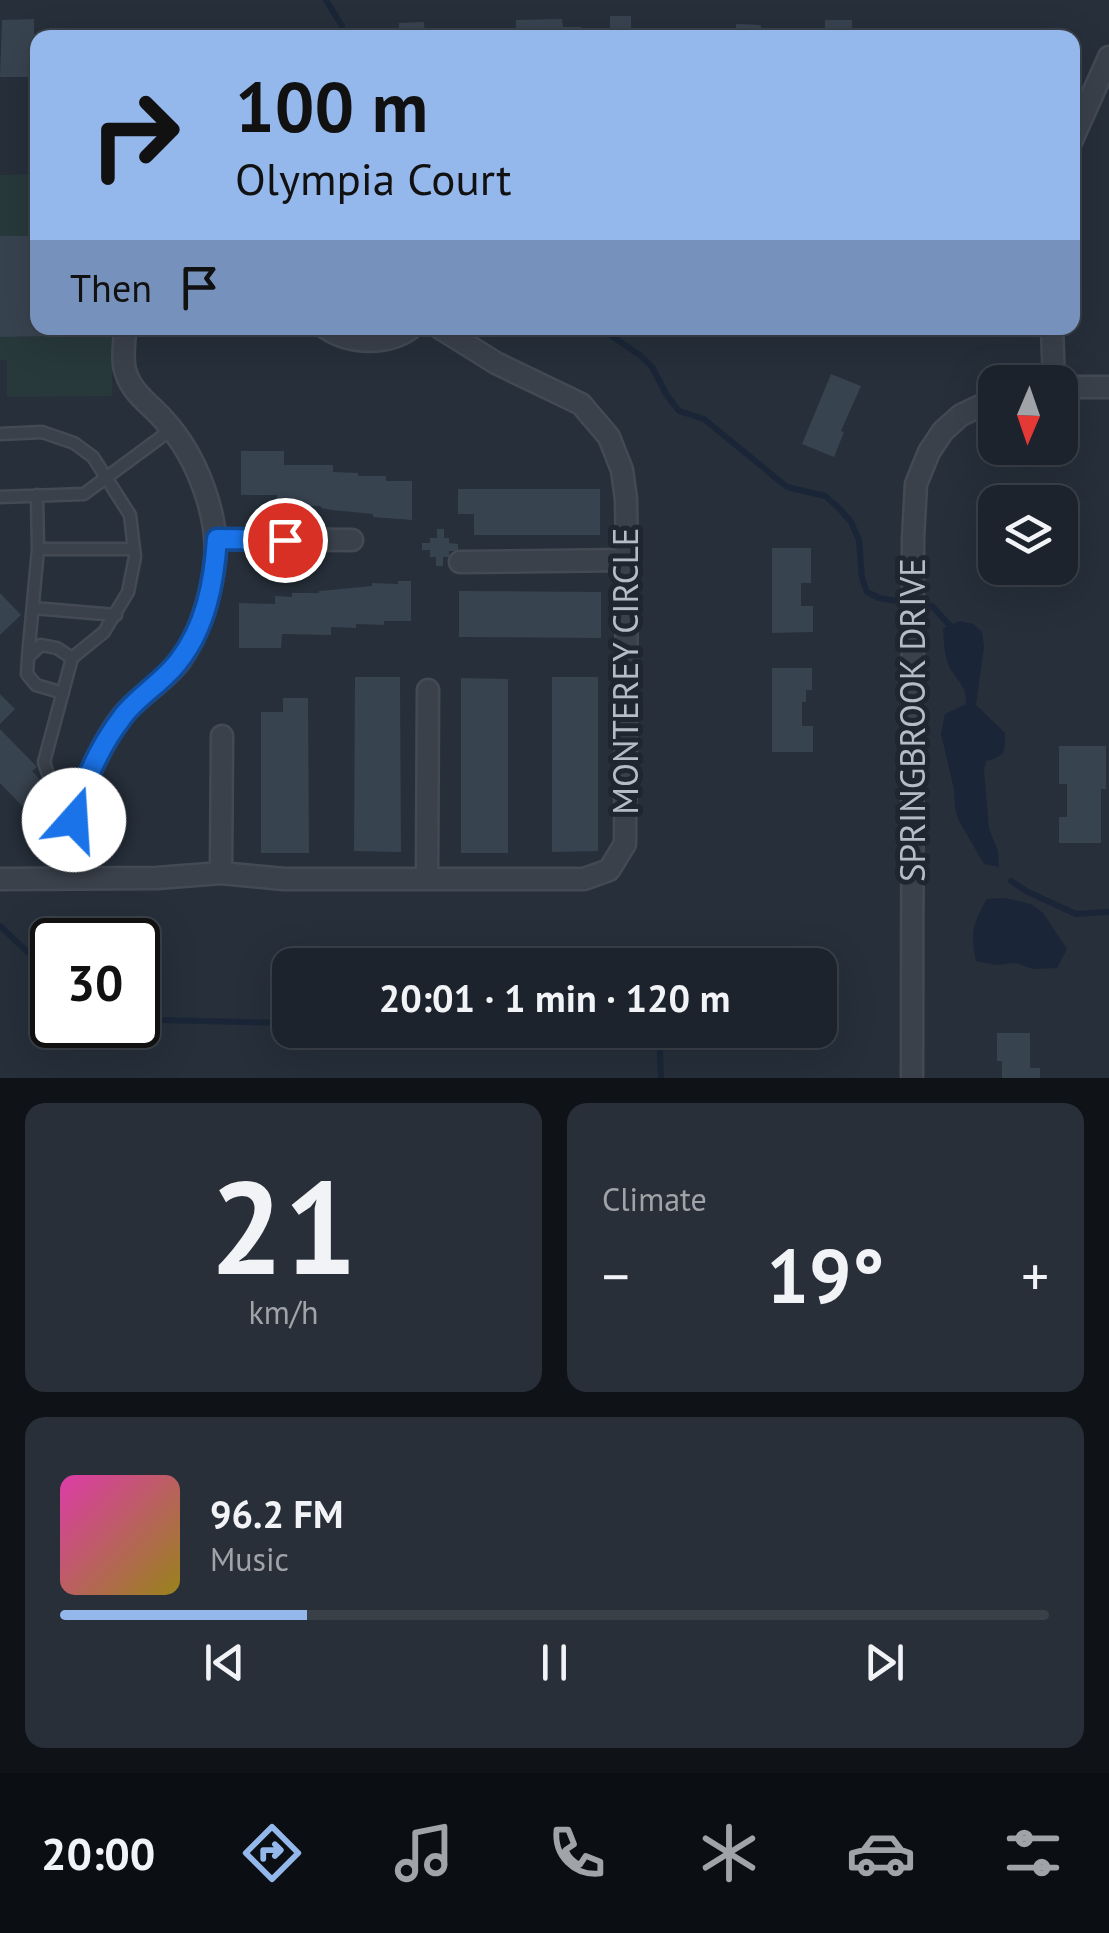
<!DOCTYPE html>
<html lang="en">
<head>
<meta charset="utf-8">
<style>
	body { margin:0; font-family:"PT Sans",sans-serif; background:#292f38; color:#f1f3f6; height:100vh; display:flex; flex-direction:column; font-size:38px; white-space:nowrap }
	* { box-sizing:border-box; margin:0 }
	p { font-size:32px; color:#a0a4a9 }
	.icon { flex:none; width:55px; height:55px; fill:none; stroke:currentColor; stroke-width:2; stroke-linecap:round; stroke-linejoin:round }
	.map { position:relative; height:1078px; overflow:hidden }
	.details { display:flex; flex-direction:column; gap:25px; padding:25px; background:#0f1318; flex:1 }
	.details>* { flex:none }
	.guide { position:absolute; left:30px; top:30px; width:1050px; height:305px; border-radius:20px; box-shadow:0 10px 40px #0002,0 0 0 2px #3a4048; background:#94b7ec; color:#111; overflow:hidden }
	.needle { width:65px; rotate:182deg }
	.controls { position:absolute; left:978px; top:365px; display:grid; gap:20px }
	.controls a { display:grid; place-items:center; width:100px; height:100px; border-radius:20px; background:#1c232c; box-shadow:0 10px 40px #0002,0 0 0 2px #3a4048; font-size:50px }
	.speed { position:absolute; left:30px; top:918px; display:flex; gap:20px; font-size:50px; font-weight:700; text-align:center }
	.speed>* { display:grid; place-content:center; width:130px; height:130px; border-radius:50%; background:#1c232c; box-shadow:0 10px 40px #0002,0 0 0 2px #3a4048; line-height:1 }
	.speed .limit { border:5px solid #111; border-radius:15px; background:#fff; color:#111 }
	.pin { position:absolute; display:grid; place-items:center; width:85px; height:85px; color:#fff; margin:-42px; border:5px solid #fff; border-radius:50%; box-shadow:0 2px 10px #0007 }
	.me { position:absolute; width:110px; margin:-55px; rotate:19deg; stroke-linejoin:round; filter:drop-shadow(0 0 8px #0008) }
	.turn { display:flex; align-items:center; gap:35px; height:210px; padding:0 40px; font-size:45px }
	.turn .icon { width:130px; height:130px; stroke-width:2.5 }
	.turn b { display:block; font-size:70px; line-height:85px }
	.then { display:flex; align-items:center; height:95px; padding:0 40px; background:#0003; gap:20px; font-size:38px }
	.big { font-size:75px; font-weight:600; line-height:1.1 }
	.details .card { flex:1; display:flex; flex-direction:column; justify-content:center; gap:15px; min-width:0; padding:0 35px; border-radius:20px; background:#292f38 }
	.details .dial { align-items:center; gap:0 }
	.dial b { font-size:130px; line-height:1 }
	.song { display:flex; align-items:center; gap:30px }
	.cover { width:120px; height:120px; border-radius:15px; background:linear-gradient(135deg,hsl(320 70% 55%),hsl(50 70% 35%)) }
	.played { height:10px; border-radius:5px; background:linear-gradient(90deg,#94b7ec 25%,#3a4048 25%) }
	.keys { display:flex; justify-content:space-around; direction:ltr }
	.heat { display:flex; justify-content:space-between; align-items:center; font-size:55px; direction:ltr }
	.details .tiles { flex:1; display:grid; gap:25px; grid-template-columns:1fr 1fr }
	.card:last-child { grid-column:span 2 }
	.trip { position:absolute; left:272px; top:948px; width:565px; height:100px; border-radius:20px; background:#1c232c; box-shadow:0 10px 40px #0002,0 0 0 2px #3a4048; font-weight:600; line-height:100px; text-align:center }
	.menu { display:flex; height:160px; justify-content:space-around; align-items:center; background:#0b0e12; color:#a0a4a9 }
	.menu .icon { width:70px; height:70px }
	.menu .on { color:#94b7ec }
	.menu b { font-size:45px; color:#f1f3f6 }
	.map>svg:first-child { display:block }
</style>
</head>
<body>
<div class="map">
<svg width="1109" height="1078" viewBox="0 0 1109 1078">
	<rect width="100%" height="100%" fill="#262f3a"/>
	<path fill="#28393b" d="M37 174V236H0V175Z
		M57 328H112V396L7 397V360H0V337L56 336Z"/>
	<path fill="#1a2637" d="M960 621 973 624 982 632 984 646 976 705 1005 733C1005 752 1006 756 986 761L984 770 989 829 998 851 999 867 984 864 958 819 955 808 954 789 941 734 945 714 966 704C968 686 955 680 948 664 944 653 944 640 943 628Z
		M1004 898 1031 904 1043 913 1067 949 1057 968 1033 969 1016 963 996 965 976 961C970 936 973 921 987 899Z"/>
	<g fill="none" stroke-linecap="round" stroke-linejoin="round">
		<path stroke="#1a2637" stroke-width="6" d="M326 0 342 26V38
			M600 328 641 356 652 367 666 394 679 411 704 419 787 487 825 496 839 508 851 522 859 540 862 578 867 592 879 598 897 601
			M932 606 955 631
			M1011 881 1028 892 1076 914 1109 912
			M0 926 52 975
			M138 1013 158 1020 290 1023
			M595 1030 659 1031 661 1078"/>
	</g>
	<path fill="#384350" d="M610 16H631V38H610Z
		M34 19V77H0L2 20Z
		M562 19 563 27H581V38H516V20Z
		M825 20H852V38H825Z
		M424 22 425 38H399V23Z
		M736 24 761 25 760 38H736Z
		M71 28H99V38H71Z
		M470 28 471 38H443V29Z
		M698 33H724V38H698Z
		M0 236H38V328H57V336L0 337Z
		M831 374 861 386 841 431 844 432 834 457 802 444Z
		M241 451H284V465H333V472L358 473V476H386V481H412V520L373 517V514L332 510 321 508V506H293V503H277V495H241Z
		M458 489H600V535H474V514H458Z
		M437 529H444V538H449V543L458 544V551H449V557H443V566H436V557H430V550H422V543H430V538H437Z
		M772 548H811V583H801V606H813V632L772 633Z
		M398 581H411V621H384V625L356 624V628L331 627V635L282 634 281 648H239V603L275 604V596L292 597V593H319V591L331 590 372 586V583L398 584Z
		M459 591 601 592V638L459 637Z
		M0 593 21 615 0 635Z
		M772 668H812V690H806V702H802V726H813V752H772Z
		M355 677H400L401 852 354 851Z
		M552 677H598V851L552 852Z
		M461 678 508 679V853H461Z
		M0 694 15 709 0 724Z
		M283 698H308L309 853H261V712H283Z
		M0 729 37 767 32 771 48 788V801L45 807 39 810 31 811 25 809 0 783Z
		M1059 746H1106V789H1101V843H1059V817H1067V784H1059Z
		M997 1033H1030V1068H1040V1078H1002V1061H997Z"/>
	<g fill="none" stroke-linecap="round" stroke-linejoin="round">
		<g stroke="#434a54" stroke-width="15">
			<path id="lane" d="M0 434 42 432 74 443 93 457 130 515 135 557 128 592 104 632 72 658 44 762 49 777 78 798
				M37 495 38 551
				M0 497 84 494 172 429
				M33 608 116 615
				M28 657 38 549H134
				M63 693 36 685 27 674 28 657 41 645 57 648 72 658"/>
		</g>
		<g stroke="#434a54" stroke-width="25">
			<path id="street" d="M1072 140 1109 57
				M326 328C350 344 387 346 411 328
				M1052 328 1054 382
				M1060 387H1109
				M217 539 352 540
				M460 562 627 560
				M221 873 222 736
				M74 878C72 866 68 852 69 840 72 805 102 741 124 714 140 695 165 681 180 661 200 633 209 602 214 569 222 520 197 456 164 420 151 405 132 393 126 373 121 360 125 341 125 328
				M0 879 157 878 221 873 284 879H584L609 870 625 844 627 560 626 499 622 470 609 437 581 404 496 363 440 328
				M427 879 428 690
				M912 1078 913 539 916 484 929 452 943 431 961 415 995 399"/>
		</g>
		<use href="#lane" stroke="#3a414b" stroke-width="10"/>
		<use href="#street" stroke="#3a414b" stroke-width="20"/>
	</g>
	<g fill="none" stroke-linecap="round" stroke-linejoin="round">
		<g stroke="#114b97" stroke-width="25">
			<path id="route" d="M74 820C83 783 100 746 123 716 138 696 163 682 178 662 206 627 214 582 217 539L285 540"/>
		</g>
		<use href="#route" stroke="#1a73e8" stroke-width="18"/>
	</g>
	<g text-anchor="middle" stroke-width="10" stroke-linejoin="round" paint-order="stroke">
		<g font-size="35" fill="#b5bcc6" stroke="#1f2630">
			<text transform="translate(626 671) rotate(-90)" y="12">MONTEREY CIRCLE</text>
			<text transform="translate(913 720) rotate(-90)" y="12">SPRINGBROOK DRIVE</text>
		</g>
	</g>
</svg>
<div class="controls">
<a><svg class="needle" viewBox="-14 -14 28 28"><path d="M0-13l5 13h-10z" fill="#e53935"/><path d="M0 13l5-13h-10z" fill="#a0a4a9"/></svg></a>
<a><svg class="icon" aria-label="layers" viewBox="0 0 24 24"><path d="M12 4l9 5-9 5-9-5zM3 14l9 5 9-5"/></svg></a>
</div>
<div class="speed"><div class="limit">30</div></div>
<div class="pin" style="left:285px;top:540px;background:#d93025"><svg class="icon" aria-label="arrive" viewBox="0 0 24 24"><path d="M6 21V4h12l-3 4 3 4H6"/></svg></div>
<svg class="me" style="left:74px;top:820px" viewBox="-20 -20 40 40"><circle r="19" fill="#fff"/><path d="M0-13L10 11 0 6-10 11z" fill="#1a73e8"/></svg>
<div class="trip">20:01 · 1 min · 120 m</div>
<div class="guide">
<div class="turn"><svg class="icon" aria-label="right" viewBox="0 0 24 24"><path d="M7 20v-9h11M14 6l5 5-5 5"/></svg><div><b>100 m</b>Olympia Court</div></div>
<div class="then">Then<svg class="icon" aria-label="arrive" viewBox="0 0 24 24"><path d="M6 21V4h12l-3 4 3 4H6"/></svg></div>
</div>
</div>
<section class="details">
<div class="tiles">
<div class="card dial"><b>21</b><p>km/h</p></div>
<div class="card"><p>Climate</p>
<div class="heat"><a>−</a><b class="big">19°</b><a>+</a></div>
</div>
<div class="card">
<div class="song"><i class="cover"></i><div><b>96.2 FM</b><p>Music</p></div></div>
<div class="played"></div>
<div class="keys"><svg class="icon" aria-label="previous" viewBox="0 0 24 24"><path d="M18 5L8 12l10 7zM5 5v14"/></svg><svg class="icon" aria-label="pause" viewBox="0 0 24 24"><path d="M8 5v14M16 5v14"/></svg><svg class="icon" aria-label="next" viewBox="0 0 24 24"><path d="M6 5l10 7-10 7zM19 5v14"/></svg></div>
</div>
</div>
</section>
<nav class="menu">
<b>20:00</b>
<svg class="icon on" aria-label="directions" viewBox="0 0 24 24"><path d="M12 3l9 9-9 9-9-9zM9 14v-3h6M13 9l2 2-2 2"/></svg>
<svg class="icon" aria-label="music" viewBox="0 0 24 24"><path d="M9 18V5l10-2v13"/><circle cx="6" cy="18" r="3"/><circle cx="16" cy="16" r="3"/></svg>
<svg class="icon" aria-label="phone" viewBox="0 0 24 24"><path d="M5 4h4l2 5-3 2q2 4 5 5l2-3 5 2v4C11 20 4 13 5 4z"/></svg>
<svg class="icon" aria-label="climate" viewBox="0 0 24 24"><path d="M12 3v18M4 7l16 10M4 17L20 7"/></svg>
<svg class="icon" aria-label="car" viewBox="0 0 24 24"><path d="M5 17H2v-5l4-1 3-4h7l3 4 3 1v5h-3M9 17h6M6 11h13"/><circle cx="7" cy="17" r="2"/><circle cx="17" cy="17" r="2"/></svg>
<svg class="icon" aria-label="filters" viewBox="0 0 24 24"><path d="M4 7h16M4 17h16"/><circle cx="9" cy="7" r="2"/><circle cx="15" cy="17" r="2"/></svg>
</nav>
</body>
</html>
